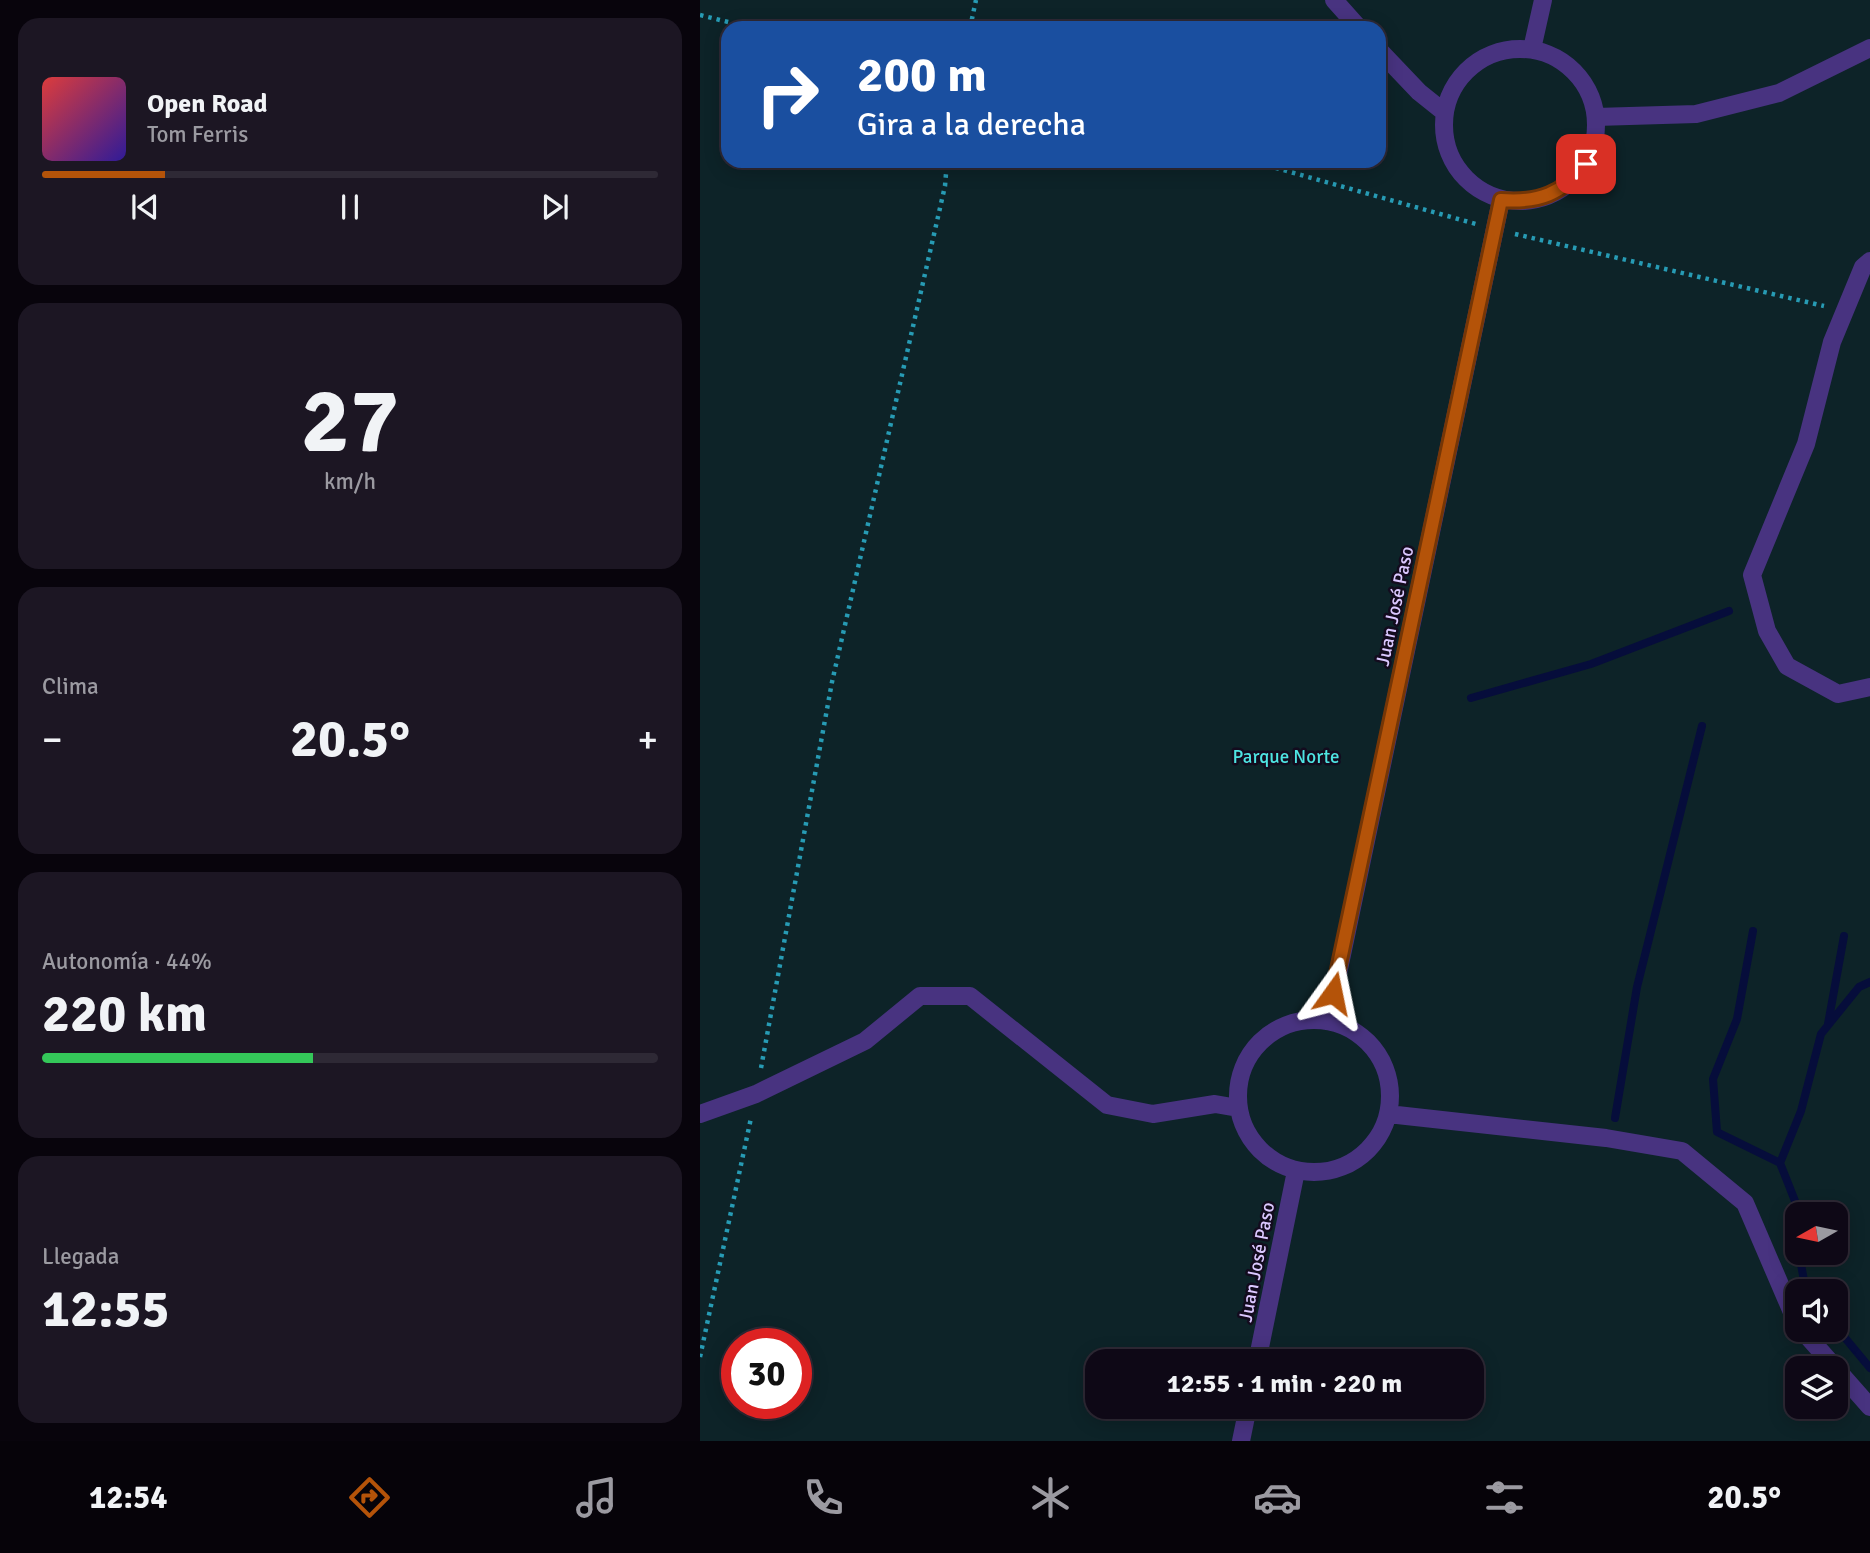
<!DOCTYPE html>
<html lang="es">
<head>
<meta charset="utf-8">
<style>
	body { margin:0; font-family:Signika,sans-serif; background:#1c1623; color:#f1f3f6; height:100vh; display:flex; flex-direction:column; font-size:26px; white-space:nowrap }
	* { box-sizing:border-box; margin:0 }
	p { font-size:23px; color:#9b9aa1 }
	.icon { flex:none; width:38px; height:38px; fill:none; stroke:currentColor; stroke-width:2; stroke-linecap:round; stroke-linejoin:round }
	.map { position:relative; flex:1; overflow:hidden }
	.details { display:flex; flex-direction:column; gap:18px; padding:18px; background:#08040c; width:700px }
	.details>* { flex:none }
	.top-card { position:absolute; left:21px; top:21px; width:665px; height:147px; border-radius:21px; box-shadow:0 4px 18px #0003,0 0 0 2px #2e2935; background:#1a4fa0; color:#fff; overflow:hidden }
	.needle { width:46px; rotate:261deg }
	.fabs { position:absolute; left:1085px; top:1202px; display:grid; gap:14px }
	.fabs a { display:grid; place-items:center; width:63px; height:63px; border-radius:14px; background:#0e0816; box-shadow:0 4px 18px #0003,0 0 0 2px #2e2935; font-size:35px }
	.speed { position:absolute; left:21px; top:1328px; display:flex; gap:14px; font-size:35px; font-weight:700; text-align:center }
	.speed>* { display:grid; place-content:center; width:91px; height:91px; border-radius:50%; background:#0e0816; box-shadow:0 4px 18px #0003,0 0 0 2px #2e2935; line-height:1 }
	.speed .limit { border:10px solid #d22; background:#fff; color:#111 }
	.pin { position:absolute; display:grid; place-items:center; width:60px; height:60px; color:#fff; margin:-30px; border-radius:14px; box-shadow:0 4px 10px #0006 }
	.me { position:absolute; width:77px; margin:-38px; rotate:12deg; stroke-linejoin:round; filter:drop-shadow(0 0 5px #0008) }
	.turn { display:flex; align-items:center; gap:24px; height:147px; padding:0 21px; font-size:32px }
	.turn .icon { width:91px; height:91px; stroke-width:2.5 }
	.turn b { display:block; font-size:49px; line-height:60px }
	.big { font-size:52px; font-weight:700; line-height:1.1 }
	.details .widget { flex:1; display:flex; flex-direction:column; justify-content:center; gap:10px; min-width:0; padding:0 24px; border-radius:21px; background:#1c1623 }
	.details .dial { align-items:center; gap:0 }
	.dial b { font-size:91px; line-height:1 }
	.song { display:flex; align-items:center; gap:21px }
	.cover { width:84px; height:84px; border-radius:10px; background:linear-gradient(135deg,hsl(0 70% 55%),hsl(250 70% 35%)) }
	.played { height:7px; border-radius:4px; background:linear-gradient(90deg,#b45309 20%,#2e2935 20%) }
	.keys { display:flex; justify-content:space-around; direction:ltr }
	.heat { display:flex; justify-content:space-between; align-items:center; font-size:38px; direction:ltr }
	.charge { height:10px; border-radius:5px; background:linear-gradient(90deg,#34c759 44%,#2e2935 0) }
	.trip { position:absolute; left:385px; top:1349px; width:399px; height:70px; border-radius:21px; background:#0e0816; box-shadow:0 4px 18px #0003,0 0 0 2px #2e2935; font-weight:700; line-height:70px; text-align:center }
	.menu { display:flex; height:112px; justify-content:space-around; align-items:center; background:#060309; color:#9b9aa1 }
	.menu .icon { width:49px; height:49px }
	.menu .on { color:#b45309 }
	.menu b { font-size:32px; color:#f1f3f6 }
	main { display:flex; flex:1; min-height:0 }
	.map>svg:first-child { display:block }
</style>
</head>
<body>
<main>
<section class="details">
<div class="widget">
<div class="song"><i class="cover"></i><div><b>Open Road</b><p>Tom Ferris</p></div></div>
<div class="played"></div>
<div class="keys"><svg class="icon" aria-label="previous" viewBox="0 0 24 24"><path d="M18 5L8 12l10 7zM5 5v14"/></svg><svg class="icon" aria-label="pause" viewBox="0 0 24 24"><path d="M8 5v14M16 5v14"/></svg><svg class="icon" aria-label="next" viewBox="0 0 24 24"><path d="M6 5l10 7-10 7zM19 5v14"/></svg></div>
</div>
<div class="widget dial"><b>27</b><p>km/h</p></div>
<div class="widget"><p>Clima</p>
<div class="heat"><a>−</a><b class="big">20.5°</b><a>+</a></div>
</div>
<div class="widget"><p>Autonomía · 44%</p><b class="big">220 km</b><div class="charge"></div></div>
<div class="widget"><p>Llegada</p><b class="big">12:55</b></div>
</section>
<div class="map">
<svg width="1170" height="1441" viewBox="0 0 1170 1441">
	<rect width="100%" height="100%" fill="#130b1e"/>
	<path fill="#0d2328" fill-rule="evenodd" d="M0 0H1170V1441H0ZM28 28H679V161H28ZM1097 1214H1136V1253H1097ZM1097 1292H1136V1330H1097ZM37 1344H96V1404H37ZM397 1362H772V1407H397ZM1097 1368H1136V1407H1097Z"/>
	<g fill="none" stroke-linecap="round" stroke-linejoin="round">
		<path stroke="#060d3b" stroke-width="8" d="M771 698 891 664 1029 611
			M1053 931 1037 1019 1013 1079 1017 1132 1080 1163 1097 1206V1229
			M1128 1024 1144 936
			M915 1118 937 987 1002 726
			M1080 1163 1101 1111 1121 1034 1159 987 1170 982
			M1099 1253 1106 1292
			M1136 1327 1170 1368"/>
		<path stroke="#279bb4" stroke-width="4.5" stroke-dasharray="3.5 5" stroke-linecap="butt" d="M0 15 52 28
			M270 28 276 0
			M551 161 776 224
			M815 234 1124 306
			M61 1068 132 682 245 186 247 161
			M0 1357 51 1118"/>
		<path stroke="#483380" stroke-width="18" d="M634 0 659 28
			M744 125a76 76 0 1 1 152 0a76 76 0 1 1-152 0Z
			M832 49 843 0
			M679 50 719 92 744 112
			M896 117 996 114 1079 93 1170 48
			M1170 261 1163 267 1132 342 1106 444 1052 575 1067 631 1087 666 1138 694 1170 687
			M538 1096a76 76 0 1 1 152 0a76 76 0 1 1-152 0Z
			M628 1021 801 200
			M0 1114 56 1094 165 1041 220 996H270L407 1105 453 1114 515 1104 538 1108
			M688 1114 906 1138 982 1151 1045 1203 1097 1324
			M1102 1330 1170 1407
			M557 1362 596 1171
			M541 1441 548 1407"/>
	</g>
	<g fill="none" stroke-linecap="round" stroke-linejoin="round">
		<g stroke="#753606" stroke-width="18">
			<path id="route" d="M633 993 801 200C839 203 862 194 886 164"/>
		</g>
		<use href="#route" stroke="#b45309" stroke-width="12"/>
	</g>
	<g text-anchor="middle" stroke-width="5" stroke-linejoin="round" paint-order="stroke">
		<g font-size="19" fill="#dbc8ff" stroke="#130b1e">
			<text transform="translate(694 606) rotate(-78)" y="7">Juan José Paso</text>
			<text transform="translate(556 1262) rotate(-79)" y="7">Juan José Paso</text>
		</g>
		<g font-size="19" fill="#4ee4e2" stroke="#130b1e">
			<text x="586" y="763">Parque Norte</text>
		</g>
	</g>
</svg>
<div class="fabs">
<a><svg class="needle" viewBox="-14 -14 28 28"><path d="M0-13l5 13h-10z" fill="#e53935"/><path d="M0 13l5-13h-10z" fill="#9b9aa1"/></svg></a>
<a><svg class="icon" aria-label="sound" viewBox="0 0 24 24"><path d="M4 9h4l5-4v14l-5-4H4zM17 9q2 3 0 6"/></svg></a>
<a><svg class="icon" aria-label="layers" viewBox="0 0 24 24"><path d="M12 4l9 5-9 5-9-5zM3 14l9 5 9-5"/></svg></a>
</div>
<div class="speed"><div class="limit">30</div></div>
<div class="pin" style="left:886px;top:164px;background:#d93025"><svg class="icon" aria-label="arrive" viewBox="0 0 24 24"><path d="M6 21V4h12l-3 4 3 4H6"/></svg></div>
<svg class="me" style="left:633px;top:993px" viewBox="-20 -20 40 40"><path d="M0-17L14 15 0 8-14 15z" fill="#b45309" stroke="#fff" stroke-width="4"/></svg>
<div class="trip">12:55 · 1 min · 220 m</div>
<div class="top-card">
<div class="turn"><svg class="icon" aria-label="right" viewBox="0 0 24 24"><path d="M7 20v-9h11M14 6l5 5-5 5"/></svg><div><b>200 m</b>Gira a la derecha</div></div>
</div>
</div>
</main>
<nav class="menu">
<b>12:54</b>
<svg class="icon on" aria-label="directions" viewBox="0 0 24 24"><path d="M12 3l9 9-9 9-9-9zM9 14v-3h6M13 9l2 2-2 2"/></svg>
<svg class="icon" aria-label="music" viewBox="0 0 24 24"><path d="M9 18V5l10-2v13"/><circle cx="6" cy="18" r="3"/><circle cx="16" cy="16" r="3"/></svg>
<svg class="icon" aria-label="phone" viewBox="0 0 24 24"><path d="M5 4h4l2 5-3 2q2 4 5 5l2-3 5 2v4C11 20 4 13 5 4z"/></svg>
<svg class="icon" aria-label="climate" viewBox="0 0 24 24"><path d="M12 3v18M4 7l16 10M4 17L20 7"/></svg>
<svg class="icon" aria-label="car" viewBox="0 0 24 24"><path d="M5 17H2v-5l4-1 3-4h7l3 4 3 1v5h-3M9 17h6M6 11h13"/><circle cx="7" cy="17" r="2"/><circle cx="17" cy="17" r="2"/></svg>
<svg class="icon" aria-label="filters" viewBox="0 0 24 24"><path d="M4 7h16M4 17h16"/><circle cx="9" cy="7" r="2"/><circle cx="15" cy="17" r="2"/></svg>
<b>20.5°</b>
</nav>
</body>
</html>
